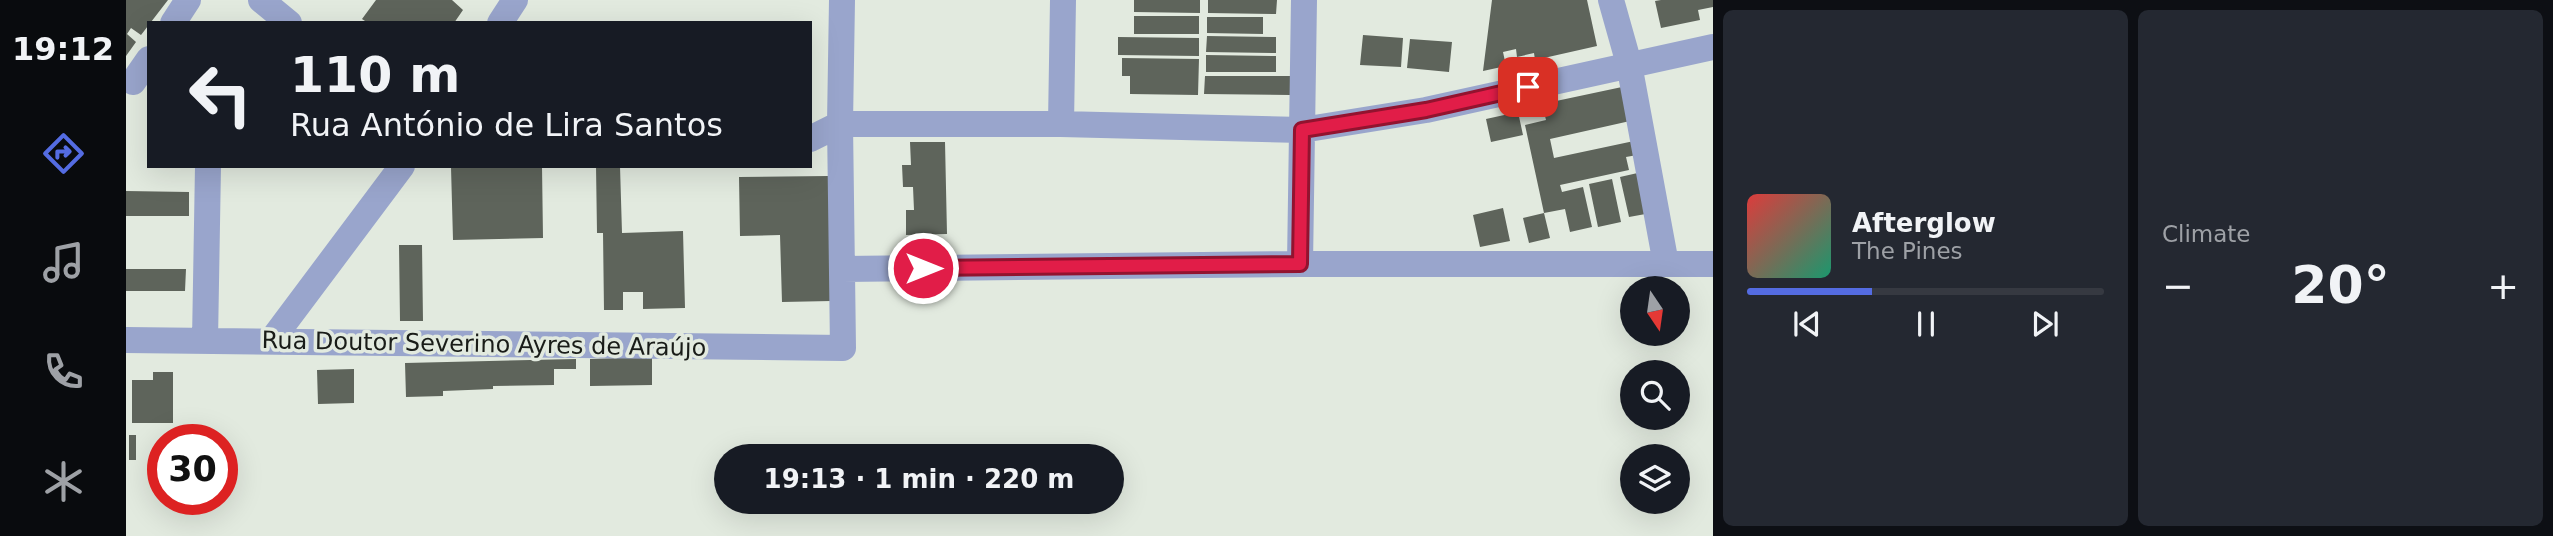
<!DOCTYPE html>
<html lang="en">
<head>
<meta charset="utf-8">
<style>
	body { margin:0; font-family:"DejaVu Sans",sans-serif; background:#242831; color:#f1f3f6; height:100vh; display:flex; flex-direction:column; font-size:26px; white-space:nowrap }
	* { box-sizing:border-box; margin:0 }
	p { font-size:23px; color:#9ea1a6 }
	.icon { flex:none; width:38px; height:38px; fill:none; stroke:currentColor; stroke-width:2; stroke-linecap:round; stroke-linejoin:round }
	.map { position:relative; flex:1; overflow:hidden }
	.panel { display:flex; flex-direction:column; gap:10px; padding:10px; background:#0d0f14; width:840px }
	.panel>* { flex:none }
	.top-card { position:absolute; left:21px; top:21px; width:665px; height:147px; border-radius:0px; box-shadow:0 7px 28px #0002; background:#171b24; color:#f1f3f6; overflow:hidden }
	.needle { width:46px; rotate:167deg }
	.controls { position:absolute; left:1494px; top:276px; display:grid; gap:14px }
	.controls a { display:grid; place-items:center; width:70px; height:70px; border-radius:50%; background:#171b24; box-shadow:0 7px 28px #0002; font-size:35px }
	.speed { position:absolute; left:21px; top:424px; display:flex; gap:14px; font-size:35px; font-weight:700; text-align:center }
	.speed>* { display:grid; place-content:center; width:91px; height:91px; border-radius:50%; background:#171b24; box-shadow:0 7px 28px #0002; line-height:1 }
	.speed .limit { border:10px solid #d22; background:#fff; color:#111 }
	.pin { position:absolute; display:grid; place-items:center; width:60px; height:60px; color:#fff; margin:-30px; border-radius:14px; box-shadow:0 4px 10px #0006 }
	.me { position:absolute; width:77px; margin:-38px; rotate:90deg; stroke-linejoin:round; filter:drop-shadow(0 0 5px #0008) }
	.turn { display:flex; align-items:center; gap:24px; height:147px; padding:0 28px; font-size:32px }
	.turn .icon { width:91px; height:91px; stroke-width:2.5 }
	.turn b { display:block; font-size:49px; line-height:60px }
	.big { font-size:52px; font-weight:700; line-height:1.1 }
	.panel .widget { flex:1; display:flex; flex-direction:column; justify-content:center; gap:10px; min-width:0; padding:0 24px; border-radius:10px; background:#242831 }
	.song { display:flex; align-items:center; gap:21px }
	.cover { width:84px; height:84px; border-radius:10px; background:linear-gradient(135deg,hsl(0 70% 55%),hsl(160 70% 35%)) }
	.played { height:7px; border-radius:4px; background:linear-gradient(90deg,#546ce2 35%,#363941 35%) }
	.keys { display:flex; justify-content:space-around; direction:ltr }
	.heat { display:flex; justify-content:space-between; align-items:center; font-size:38px; direction:ltr }
	.panel .tiles { flex:1; display:grid; gap:10px; grid-template-columns:repeat(2,1fr) }
	.trip { position:absolute; left:588px; top:444px; width:410px; height:70px; border-radius:35px; background:#171b24; box-shadow:0 7px 28px #0002; font-weight:700; line-height:70px; text-align:center }
	main { display:flex; flex:1; min-height:0 }
	.tab-bar { display:flex; flex-direction:column; width:126px; justify-content:space-around; align-items:center; background:#090b0e; color:#9ea1a6 }
	.tab-bar .icon { width:49px; height:49px }
	.tab-bar .on { color:#546ce2 }
	.tab-bar b { font-size:32px; color:#f1f3f6 }
	.map>svg:first-child { display:block }
</style>
</head>
<body>
<main>
<nav class="tab-bar">
<b>19:12</b>
<svg class="icon on" aria-label="directions" viewBox="0 0 24 24"><path d="M12 3l9 9-9 9-9-9zM9 14v-3h6M13 9l2 2-2 2"/></svg>
<svg class="icon" aria-label="music" viewBox="0 0 24 24"><path d="M9 18V5l10-2v13"/><circle cx="6" cy="18" r="3"/><circle cx="16" cy="16" r="3"/></svg>
<svg class="icon" aria-label="phone" viewBox="0 0 24 24"><path d="M5 4h4l2 5-3 2q2 4 5 5l2-3 5 2v4C11 20 4 13 5 4z"/></svg>
<svg class="icon" aria-label="climate" viewBox="0 0 24 24"><path d="M12 3v18M4 7l16 10M4 17L20 7"/></svg>
</nav>
<div class="map">
<svg width="1587" height="536" viewBox="0 0 1587 536">
	<rect width="100%" height="100%" fill="#e2eadf"/>
	<path fill="#5e645b" d="M0 0H42L15 35 5 28 1 34 10 42 0 56Z
		M250 0H326L337 10 328 23H242L236 19Z
		M1008 0H1074V13L1008 12Z
		M1082 0H1151L1150 14 1082 13Z
		M1366 0H1461L1471 46 1409 60 1408 53 1391 57 1390 49 1377 52 1380 66 1357 71Z
		M1535 0H1587V7L1572 10 1574 20 1535 28 1529 1Z
		M1008 16H1073V34H1008Z
		M1081 17H1137V34L1081 33Z
		M1237 35 1277 38 1275 67 1234 65Z
		M1081 36 1150 37V53L1080 52Z
		M992 37 1073 38V56L992 55Z
		M1284 39 1326 42 1323 72 1281 68Z
		M1080 55 1150 56V72H1080Z
		M996 58 1073 59 1072 95 1004 94V76H996Z
		M1079 76H1165V95L1078 94Z
		M1496 87 1504 121 1424 139 1428 158 1508 141 1511 155 1500 157 1503 170 1434 185 1436 192 1457 187 1466 227 1444 232 1439 209 1418 213 1424 238 1403 243 1397 218 1418 213 1399 125 1420 120 1416 104Z
		M1392 112 1397 135 1365 142 1360 119Z
		M784 142H819L821 234 780 235V210H788L787 187H777L776 165H785Z
		M416 166 417 238 327 240 325 167Z
		M470 166H494L496 233 557 231 559 308 517 309V292H497V310H478L477 233H471Z
		M1516 172 1525 213 1503 217 1494 177Z
		M703 176 705 301 656 302 654 235 614 236 613 177Z
		M1486 179 1495 222 1472 227 1463 184Z
		M0 191 63 192V216H0Z
		M1377 208 1384 241 1354 247 1347 215Z
		M273 245H296L297 321H274Z
		M0 269H60L59 291H0Z
		M526 357V385L464 386V359Z
		M450 359V369H428V385L367 386V389L317 391V396L280 397 279 363Z
		M228 369V403L192 404 191 370Z
		M27 372H47V423H6V380H27Z
		M3 435H10V460H3Z"/>
	<g fill="none" stroke-linecap="round" stroke-linejoin="round">
		<path stroke="#99a5cc" stroke-width="26" d="M135 0 163 23
			M1485 0 1503 64 1540 264
			M47 23 62 0
			M374 23 389 0
			M7 82 23 59
			M935 124 937 0
			M684 139 714 124H935L1176 130 1300 110 1587 47
			M1174 264 1178 0
			M717 269 1174 264H1587
			M0 340 717 348 714 124 716 0
			M79 341 82 166
			M145 341 276 166"/>
	</g>
	<g fill="none" stroke-linecap="round" stroke-linejoin="round">
		<g stroke="#92132f" stroke-width="18">
			<path id="route" d="M797 268 1174 264 1176 130 1300 110 1402 87"/>
		</g>
		<use href="#route" stroke="#e11d48" stroke-width="12"/>
	</g>
	<g text-anchor="middle" stroke-width="7" stroke-linejoin="round" paint-order="stroke">
		<g font-size="24" fill="#191c18" stroke="#e2eadf">
			<text transform="translate(358 344) rotate(1)" y="8">Rua Doutor Severino Ayres de Araújo</text>
		</g>
	</g>
</svg>
<div class="controls">
<a><svg class="needle" viewBox="-14 -14 28 28"><path d="M0-13l5 13h-10z" fill="#e53935"/><path d="M0 13l5-13h-10z" fill="#9ea1a6"/></svg></a>
<a><svg class="icon" aria-label="search" viewBox="0 0 24 24"><circle cx="10" cy="10" r="6"/><path d="M15 15l6 6"/></svg></a>
<a><svg class="icon" aria-label="layers" viewBox="0 0 24 24"><path d="M12 4l9 5-9 5-9-5zM3 14l9 5 9-5"/></svg></a>
</div>
<div class="speed"><div class="limit">30</div></div>
<div class="pin" style="left:1402px;top:87px;background:#d93025"><svg class="icon" aria-label="arrive" viewBox="0 0 24 24"><path d="M6 21V4h12l-3 4 3 4H6"/></svg></div>
<svg class="me" style="left:797px;top:268px" viewBox="-20 -20 40 40"><circle r="17" fill="#e11d48" stroke="#fff" stroke-width="3"/><path d="M0-11L8 9 0 5-8 9z" fill="#fff"/></svg>
<div class="trip">19:13 · 1 min · 220 m</div>
<div class="top-card">
<div class="turn"><svg class="icon" aria-label="left" viewBox="0 0 24 24"><path d="M17 20v-9H6M10 6l-5 5 5 5"/></svg><div><b>110 m</b>Rua António de Lira Santos</div></div>
</div>
</div>
<section class="panel">
<div class="tiles">
<div class="widget">
<div class="song"><i class="cover"></i><div><b>Afterglow</b><p>The Pines</p></div></div>
<div class="played"></div>
<div class="keys"><svg class="icon" aria-label="previous" viewBox="0 0 24 24"><path d="M18 5L8 12l10 7zM5 5v14"/></svg><svg class="icon" aria-label="pause" viewBox="0 0 24 24"><path d="M8 5v14M16 5v14"/></svg><svg class="icon" aria-label="next" viewBox="0 0 24 24"><path d="M6 5l10 7-10 7zM19 5v14"/></svg></div>
</div>
<div class="widget"><p>Climate</p>
<div class="heat"><a>−</a><b class="big">20°</b><a>+</a></div>
</div>
</div>
</section>
</main>
</body>
</html>
